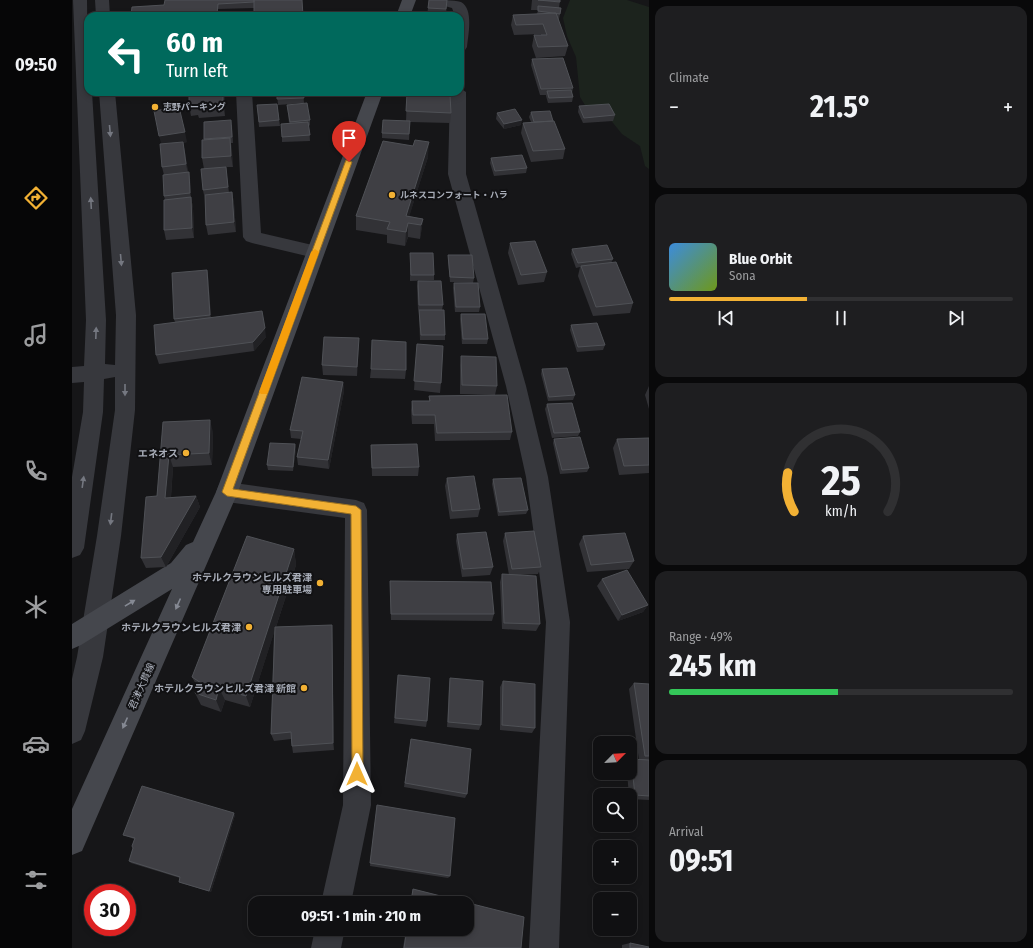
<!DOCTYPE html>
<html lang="en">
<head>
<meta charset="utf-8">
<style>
	body { margin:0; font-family:"Fira Sans Condensed","Noto Sans JP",sans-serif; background:#1e1e20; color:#f1f3f6; height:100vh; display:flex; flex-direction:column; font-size:15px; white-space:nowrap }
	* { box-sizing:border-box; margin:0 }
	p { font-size:13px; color:#9c9d9f }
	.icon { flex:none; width:22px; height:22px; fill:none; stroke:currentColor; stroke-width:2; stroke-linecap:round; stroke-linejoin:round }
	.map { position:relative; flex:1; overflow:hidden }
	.panel { display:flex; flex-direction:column; gap:6px; padding:6px; background:#09090a; width:384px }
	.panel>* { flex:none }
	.top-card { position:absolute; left:12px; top:12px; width:380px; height:84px; border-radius:12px; box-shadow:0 2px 6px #0003,0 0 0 1px #303032; background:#00695c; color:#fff; overflow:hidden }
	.needle { width:26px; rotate:66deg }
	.controls { position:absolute; left:521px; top:736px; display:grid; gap:8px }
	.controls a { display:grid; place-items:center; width:44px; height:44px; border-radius:8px; background:#101012; box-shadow:0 2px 6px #0003,0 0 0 1px #303032; font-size:20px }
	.speed { position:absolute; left:12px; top:884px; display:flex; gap:8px; font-size:20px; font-weight:700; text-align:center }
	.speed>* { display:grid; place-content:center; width:52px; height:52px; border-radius:50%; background:#101012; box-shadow:0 2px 6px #0003,0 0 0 1px #303032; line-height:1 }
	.speed .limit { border:6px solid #d22; background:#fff; color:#111 }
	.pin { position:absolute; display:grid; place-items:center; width:34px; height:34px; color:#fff; margin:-41px -17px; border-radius:50% 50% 50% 0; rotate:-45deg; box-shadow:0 0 4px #0007 }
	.pin .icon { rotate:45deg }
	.me { position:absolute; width:44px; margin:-22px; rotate:0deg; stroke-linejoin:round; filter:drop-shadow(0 0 3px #0008) }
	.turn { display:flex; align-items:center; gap:14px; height:84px; padding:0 16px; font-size:18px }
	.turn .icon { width:52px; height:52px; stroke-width:2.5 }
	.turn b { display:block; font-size:28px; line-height:34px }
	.big { font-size:30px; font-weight:700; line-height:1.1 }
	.panel .tile { flex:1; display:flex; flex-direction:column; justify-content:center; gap:6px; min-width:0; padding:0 14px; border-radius:12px; background:#1e1e20 }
	.panel .dial { align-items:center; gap:0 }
	.dial svg { height:104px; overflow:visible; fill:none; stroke:#303032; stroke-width:7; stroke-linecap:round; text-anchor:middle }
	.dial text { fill:#f1f3f6; stroke:none }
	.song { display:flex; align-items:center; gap:12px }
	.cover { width:48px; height:48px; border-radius:6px; background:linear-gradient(135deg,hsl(210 70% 55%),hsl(80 70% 35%)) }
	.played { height:4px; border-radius:2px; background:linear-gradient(90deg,#f2b134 40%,#303032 40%) }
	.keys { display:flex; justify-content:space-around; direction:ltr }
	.heat { display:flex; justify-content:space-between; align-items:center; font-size:22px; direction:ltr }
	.charge { height:6px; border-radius:3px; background:linear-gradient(90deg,#34c759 49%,#303032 0) }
	.trip { position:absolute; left:176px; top:896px; width:226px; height:40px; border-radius:12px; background:#101012; box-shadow:0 2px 6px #0003,0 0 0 1px #303032; font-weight:700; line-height:40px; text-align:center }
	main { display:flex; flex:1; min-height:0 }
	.dock { display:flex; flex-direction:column; width:72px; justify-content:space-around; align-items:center; background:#060607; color:#9c9d9f }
	.dock .icon { width:28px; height:28px }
	.dock .on { color:#f2b134 }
	.dock b { font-size:18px; color:#f1f3f6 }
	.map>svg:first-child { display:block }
</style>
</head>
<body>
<main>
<nav class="dock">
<b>09:50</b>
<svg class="icon on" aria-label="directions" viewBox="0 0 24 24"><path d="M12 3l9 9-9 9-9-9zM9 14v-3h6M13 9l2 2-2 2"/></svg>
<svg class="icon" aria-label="music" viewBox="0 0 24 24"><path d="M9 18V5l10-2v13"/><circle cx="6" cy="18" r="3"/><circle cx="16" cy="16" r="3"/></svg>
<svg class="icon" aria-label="phone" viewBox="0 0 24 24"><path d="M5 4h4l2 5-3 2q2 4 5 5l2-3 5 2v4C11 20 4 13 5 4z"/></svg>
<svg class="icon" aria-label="climate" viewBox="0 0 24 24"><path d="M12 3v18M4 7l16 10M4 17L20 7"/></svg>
<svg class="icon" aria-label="car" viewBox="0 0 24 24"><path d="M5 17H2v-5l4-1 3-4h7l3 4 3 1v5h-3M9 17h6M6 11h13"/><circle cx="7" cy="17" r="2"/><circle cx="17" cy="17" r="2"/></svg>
<svg class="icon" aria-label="filters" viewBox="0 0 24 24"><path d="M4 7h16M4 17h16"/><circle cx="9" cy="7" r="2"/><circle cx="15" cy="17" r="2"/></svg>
</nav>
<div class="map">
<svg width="577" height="948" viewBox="0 0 577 948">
	<rect width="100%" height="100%" fill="#161618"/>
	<path fill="#1c231d" d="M498 0H555L577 7V169L573 166 568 146 550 134 537 118 516 110 508 97 504 57 495 36 491 18Z"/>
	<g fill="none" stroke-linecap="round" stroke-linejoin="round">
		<path fill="#37383d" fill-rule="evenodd" d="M360 0C368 0 381 0 389 2 402 9 396 35 395 47L393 50 388 51V16H383L380 8 362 3Z
			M388 88 394 92V174L454 386 476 477 498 622 487 948H457L474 622 454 477 434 386 376 174 378 92H388Z
			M164 92H180L189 233 249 247 252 252 249 257 243 258 180 243 174 241 171 237Z
			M155 482 284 500 292 503 295 510 299 805 279 903H249L271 805 273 518 155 502 147 499 144 492 147 485Z
			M243 929H273L269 948H239Z"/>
		<path fill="#37383d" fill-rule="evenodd" d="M1 0H15L16 92H20L34 320 33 364 43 365 44 315 27 92H43L64 315 63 410 49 536 31 657 13 731 9 740 0 744V679L5 657 25 536 43 410V377L32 379 31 412 12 548 8 555 0 558V477L11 412 12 382 0 383V367L12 366 14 320Z
			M23 0H37L38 16H24Z"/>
		<path fill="#45474d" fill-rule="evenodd" d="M330 0H344L338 16H324Z
			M295 92H311L166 492 10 851 0 855V809L100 589 9 645 0 649V624L99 563 114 545 121 542 144 492Z"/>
	</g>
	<path fill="#323236" d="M231 0 182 8 146 9V16H59L60 7Z
		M357 0H375L374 16H355Z
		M460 0H488L487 8 488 14 487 19H486L496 46 493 56 464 58 460 46 462 35H469V34L442 35 439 25 441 15 465 14 466 10H459Z
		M460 59 501 88 500 93 501 97 500 102 476 103 474 96V95H468L459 65Z
		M124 92H153V116L127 118 126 115 119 116 117 105Z
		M205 92H231L232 103 206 105Z
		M342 92H376V95L379 113 378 123 338 122 337 140 310 138V133L334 121 335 93H342Z
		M205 104 208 126 187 127 185 105Z
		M215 105 238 120V125L237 126 238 141 210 142V137L217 123Z
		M507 106 543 115 541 121 511 123 506 112Z
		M459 112 481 121 493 149 491 159 459 162 449 133 451 123 459 122 457 117Z
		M425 113 449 125 432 129 424 119Z
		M132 122 160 125 161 143H159L161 167H154L157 193 160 192 162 203 164 232 136 235 134 225 133 195H132L131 190 132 169 130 158 132 140Z
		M115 142 111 143 113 152 116 172 118 178 119 197 121 208 122 238 94 240 92 230 93 200 92 196V175L90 167 89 144Z
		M356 157 337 216 351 219 349 233 348 239 336 237 333 246 315 243V235L284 230V216Z
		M419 158 455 168 454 173 422 176 418 163Z
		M438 243 475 272 472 282 446 285 436 253Z
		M500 249 541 259 539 263 561 303 558 313 521 316 506 276 508 267 504 268 499 254Z
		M338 253 362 275V280L338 281Z
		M376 255 402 278 401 283 378 282 376 260Z
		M135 270 136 275 139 317 194 337 182 351 87 364 84 355 103 322 102 319Z
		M346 281 371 305 370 310H346L345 286Z
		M382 283 408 307 407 312H383L381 288Z
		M347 310 373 335V340H348L347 315Z
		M389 314 416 339 415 344H390L388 319Z
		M499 325 533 345 531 350 505 352 498 330Z
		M287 338 285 376 251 375 250 365Z
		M345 344 369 383 368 393 342 390Z
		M389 356 425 386 423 395 388 394V365Z
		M299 369 334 370 333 379 298 378Z
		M470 369 503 395 501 400 476 401 469 374Z
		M271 382 272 391 257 469 226 465 225 457 229 439 219 438 218 430Z
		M577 386V409L573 395Z
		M357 396 440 432 438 440 363 441 362 424H340L339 410 340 401H357Z
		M475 404 508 432 506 436 480 438 473 409Z
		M91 422 141 432 140 465 101 467 99 497 124 496 128 507 94 567 74 568 69 558 85 496Z
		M577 438V473L547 475 541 448 545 439Z
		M482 439 517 468 515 472 488 474 481 443Z
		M223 444 224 449 221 471 196 470 195 465Z
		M299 445 347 467 346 476H300Z
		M375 478 408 509 406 517 378 519 373 486Z
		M421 479 456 510 454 514 426 516 420 484Z
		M433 533 469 567 466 574 448 575 468 624 464 631 430 629 428 582 430 574 437 575 431 541Z
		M385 534 421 567 418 575 390 577 384 541Z
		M511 536 562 561 557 569 515 572 507 544Z
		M222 549 224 565 204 627 260 625V634L262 750 221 753 219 739 202 741 199 734 202 632 178 707 153 700 149 712 129 705 123 693 126 688 120 677Z
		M530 579 576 605 571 612 546 621 525 586Z
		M318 581 422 614 420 621 319 620 318 588Z
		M378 678 409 725 407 730 375 727 377 684Z
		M325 680 355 721 354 727 322 723Z
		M431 681 463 728 460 733 428 730V687Z
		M562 683 577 684V800L558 799V795H557L555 773H558V760L559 759 567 760 557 689Z
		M339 739 395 794 393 798 332 787Z
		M305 805 378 876 376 878 298 866Z
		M163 815 139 892 109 883 107 882 108 878 59 863 57 861 61 848 62 839 54 836 51 835Z
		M341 889 452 917 449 948H331L334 929H395V903H338L340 892Z
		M558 943 577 948H550V945Z"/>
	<path fill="#212124" d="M146 4V16L145 14Z
		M70 92H92L71 96Z
		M151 92H153V116L151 106Z
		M450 120 449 125 432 129V124Z
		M113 132 115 142 111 143 113 152 116 174 114 164 90 146 87 136Z
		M158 138 160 148 161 167 159 156Z
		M357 142 356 157 333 230 334 216Z
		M117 172 118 178 119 198 118 193Z
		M160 192 162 203 164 232 162 222Z
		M119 197 121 208 122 238 120 228Z
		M351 219 349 233 348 239 349 225Z
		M336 223V237L333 246 334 232Z
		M135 270 136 275 139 320 138 315Z
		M193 328 194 337 182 351 181 342Z
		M287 338V348L285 376V367Z
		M271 382 272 391 257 469 256 460Z
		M138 420 141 432 140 465 137 453Z
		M223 444 224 449 221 471V467Z
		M97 455 101 467 98 509 93 498Z
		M124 496 128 507 94 567 89 557Z
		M222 549 224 565 178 707 174 696Z
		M576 605 571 612 546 621 550 615Z
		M260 625V634L262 750 261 743Z
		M147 688 153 700 149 712 144 700Z
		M162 813 163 815 139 892 137 891Z"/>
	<path fill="#3f3f44" stroke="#4f5156" d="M93 0H182V2L146 4 145 14 104 16H59L60 7 92 5Z
		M182 0H230L231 16H182Z
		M357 0H375L374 9 356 8Z
		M466 0H488V2Z
		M466 6 489 8 488 14 466 11Z
		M484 13 496 46 466 47 462 35H475L471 24 444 25 441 15Z
		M491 58 501 88 469 89 460 59Z
		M499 90 501 97 477 98 475 91Z
		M124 92H151V106L125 107V105H117V93H124Z
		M205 92H231L232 98 205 99Z
		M335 93 378 95 379 113 334 111Z
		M235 103 238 120 218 122 215 105Z
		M205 104 207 120 187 122 185 105Z
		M537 104 543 115 512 118 507 106Z
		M107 107 113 132 87 136 82 111Z
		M443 109 450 120 432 124 425 113Z
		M478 111 481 121 462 122 459 112Z
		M159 120 160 137 132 139V122Z
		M311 120 338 121 337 134 310 133Z
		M482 121 493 149 461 151 451 123Z
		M236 122 238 135 210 137 209 124Z
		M158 138 159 156 130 158V140Z
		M343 140 357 142 334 216 351 219 349 225 336 223 334 232 315 229 318 222 284 216 311 141 341 146Z
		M111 142 114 164 90 167 88 144Z
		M450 155 455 168 423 171 419 158Z
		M154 167 156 187 131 190 129 169Z
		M117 172 118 193 92 196 91 175Z
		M160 192 162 222 134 225 133 195Z
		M119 197 120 228 92 230V200Z
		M463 241 475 272 449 275 438 243Z
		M535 245 541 259 506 263 500 249Z
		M338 253H361L362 275H339Z
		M376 255H400L402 278 378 277Z
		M544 262 561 303 524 307 509 266Z
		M135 270 138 315 102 319 100 273Z
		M346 281H369L371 305H347Z
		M382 283H406L408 307H384Z
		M347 310H372L373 335H349Z
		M190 311 193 328 181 342 84 355 82 325Z
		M389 314H413L416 339H391Z
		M525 323 533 345 506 347 499 325Z
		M252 337 287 338 285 367 250 365Z
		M300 340 334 342V370L299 369Z
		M345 344 371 346 369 383 342 381Z
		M389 356 424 357 425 386 390 385Z
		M495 368 503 395 477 397 470 369Z
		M230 377 271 382 256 460 225 457 231 431 218 430Z
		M435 395 440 432 365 433 363 415H341L340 401H358L357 396Z
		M500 403 508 432 482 433 475 404Z
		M138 420 137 453 97 455 93 498 124 496 89 557 69 558 74 497 85 496 91 422Z
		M508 437 517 468 490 470 482 439Z
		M577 438V465L552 466 545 439Z
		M198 443 223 444 221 467 195 465Z
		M345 444 347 467 300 468 299 445Z
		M402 476 408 509 380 511 375 478Z
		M449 478 456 510 427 512 421 479Z
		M462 531 469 567 440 569 433 533Z
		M414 532 421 567 391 569 385 534Z
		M553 533 562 561 519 565 511 536Z
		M175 536 222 549 174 696 147 688 144 700 123 693 129 683 120 677Z
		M555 570 576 605 550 615 530 579Z
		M430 574 464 576 468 624 432 623Z
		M318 581 419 582 422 614H319Z
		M260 625 261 743 220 746 219 732 199 734 203 627Z
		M326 675 358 678 355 721 323 718Z
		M378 678 411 681 409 725 376 722Z
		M431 681 463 684V728L430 725Z
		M562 683 577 684V756H573Z
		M339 739 399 749 395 794 333 783Z
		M559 759 577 760V796L563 795Z
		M70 786 162 813 137 891 107 882 108 877 57 861 61 848 60 846 63 838 51 835Z
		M305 805 383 818 378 876 298 863Z
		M341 889 452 917 449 948H332L335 929H395V903H339Z
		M558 943 577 947V948H558Z"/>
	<defs><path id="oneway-solid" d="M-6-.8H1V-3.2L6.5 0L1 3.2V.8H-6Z"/></defs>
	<g fill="#757881">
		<use href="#oneway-solid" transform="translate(38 131) rotate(85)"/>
		<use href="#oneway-solid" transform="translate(19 203) rotate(-93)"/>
		<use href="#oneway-solid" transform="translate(49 260) rotate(85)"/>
		<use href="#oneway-solid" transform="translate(24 333) rotate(-88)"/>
		<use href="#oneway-solid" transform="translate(53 390) rotate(90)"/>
		<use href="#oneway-solid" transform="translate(11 482) rotate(-82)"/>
		<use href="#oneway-solid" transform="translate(39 519) rotate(97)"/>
	</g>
	<g fill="#858993">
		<use href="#oneway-solid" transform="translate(58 603) rotate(-31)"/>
		<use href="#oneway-solid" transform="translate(106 604) rotate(114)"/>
		<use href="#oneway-solid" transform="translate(53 723) rotate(114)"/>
	</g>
	<path fill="#f2b134" stroke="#9d7322" d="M274 160 280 162 161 489 284 506 289 510 291 774 289 778 285 779 281 778 280 774 279 514 155 496 150 492Z"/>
	<path fill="#f59e0b" d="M243 249 247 252 196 392 195 394H189L187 392 239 252Z"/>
	<g fill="#f2b134" stroke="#111113" stroke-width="1.5">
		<circle cx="83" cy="107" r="4"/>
		<circle cx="320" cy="195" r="4"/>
		<circle cx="114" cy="453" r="4"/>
		<circle cx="248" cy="583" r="4"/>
		<circle cx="177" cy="627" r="4"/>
		<circle cx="232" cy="688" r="4"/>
	</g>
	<g text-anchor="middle" stroke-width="4" stroke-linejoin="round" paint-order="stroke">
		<g font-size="9" font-weight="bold" fill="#a8adb8" stroke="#111113" text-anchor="start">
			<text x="91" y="110">志野パーキング</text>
			<text x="328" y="198">ルネスコンフォート・ハラ</text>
		</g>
		<g font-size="10" font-weight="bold" fill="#a8adb8" stroke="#111113" text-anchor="end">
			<text x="106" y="457">エネオス</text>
			<text x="240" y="581">ホテルクラウンヒルズ君津<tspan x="240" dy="12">専用駐車場</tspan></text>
			<text x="169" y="631">ホテルクラウンヒルズ君津</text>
			<text x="224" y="692">ホテルクラウンヒルズ君津 新館</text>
		</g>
		<g font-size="10" fill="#a8adb8" stroke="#111113">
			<text transform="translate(69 686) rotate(-66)" y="4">君津大貫線</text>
		</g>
	</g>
</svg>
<div class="controls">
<a><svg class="needle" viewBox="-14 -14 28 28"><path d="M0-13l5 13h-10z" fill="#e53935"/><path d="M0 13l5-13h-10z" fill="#9c9d9f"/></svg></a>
<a><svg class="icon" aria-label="search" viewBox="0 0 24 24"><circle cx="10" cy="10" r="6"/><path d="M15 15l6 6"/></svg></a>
<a>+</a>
<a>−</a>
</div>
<div class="speed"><div class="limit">30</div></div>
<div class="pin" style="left:277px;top:162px;background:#d93025"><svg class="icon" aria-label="arrive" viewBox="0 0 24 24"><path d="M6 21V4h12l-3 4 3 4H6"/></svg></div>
<svg class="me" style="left:285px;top:774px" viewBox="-20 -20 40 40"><path d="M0-17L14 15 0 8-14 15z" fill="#f2b134" stroke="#fff" stroke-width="4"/></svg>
<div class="trip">09:51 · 1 min · 210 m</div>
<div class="top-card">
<div class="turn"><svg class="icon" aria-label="left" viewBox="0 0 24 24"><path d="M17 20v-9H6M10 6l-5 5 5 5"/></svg><div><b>60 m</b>Turn left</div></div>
</div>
</div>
<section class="panel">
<div class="tile"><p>Climate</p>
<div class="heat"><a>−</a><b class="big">21.5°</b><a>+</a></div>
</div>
<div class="tile">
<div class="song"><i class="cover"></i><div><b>Blue Orbit</b><p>Sona</p></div></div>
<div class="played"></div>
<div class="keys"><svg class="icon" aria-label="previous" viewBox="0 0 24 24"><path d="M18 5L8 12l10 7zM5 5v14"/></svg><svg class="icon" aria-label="pause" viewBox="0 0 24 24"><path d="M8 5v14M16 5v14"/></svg><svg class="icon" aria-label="next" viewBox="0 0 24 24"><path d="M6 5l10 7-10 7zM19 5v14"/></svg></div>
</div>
<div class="tile dial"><svg viewBox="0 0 100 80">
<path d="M14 69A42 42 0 1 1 86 69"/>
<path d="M14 69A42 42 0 0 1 9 39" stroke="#f2b134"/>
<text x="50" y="56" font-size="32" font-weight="700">25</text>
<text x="50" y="72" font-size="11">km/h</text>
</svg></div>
<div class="tile"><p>Range · 49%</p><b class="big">245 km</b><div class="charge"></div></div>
<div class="tile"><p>Arrival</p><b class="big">09:51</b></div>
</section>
</main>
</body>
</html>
